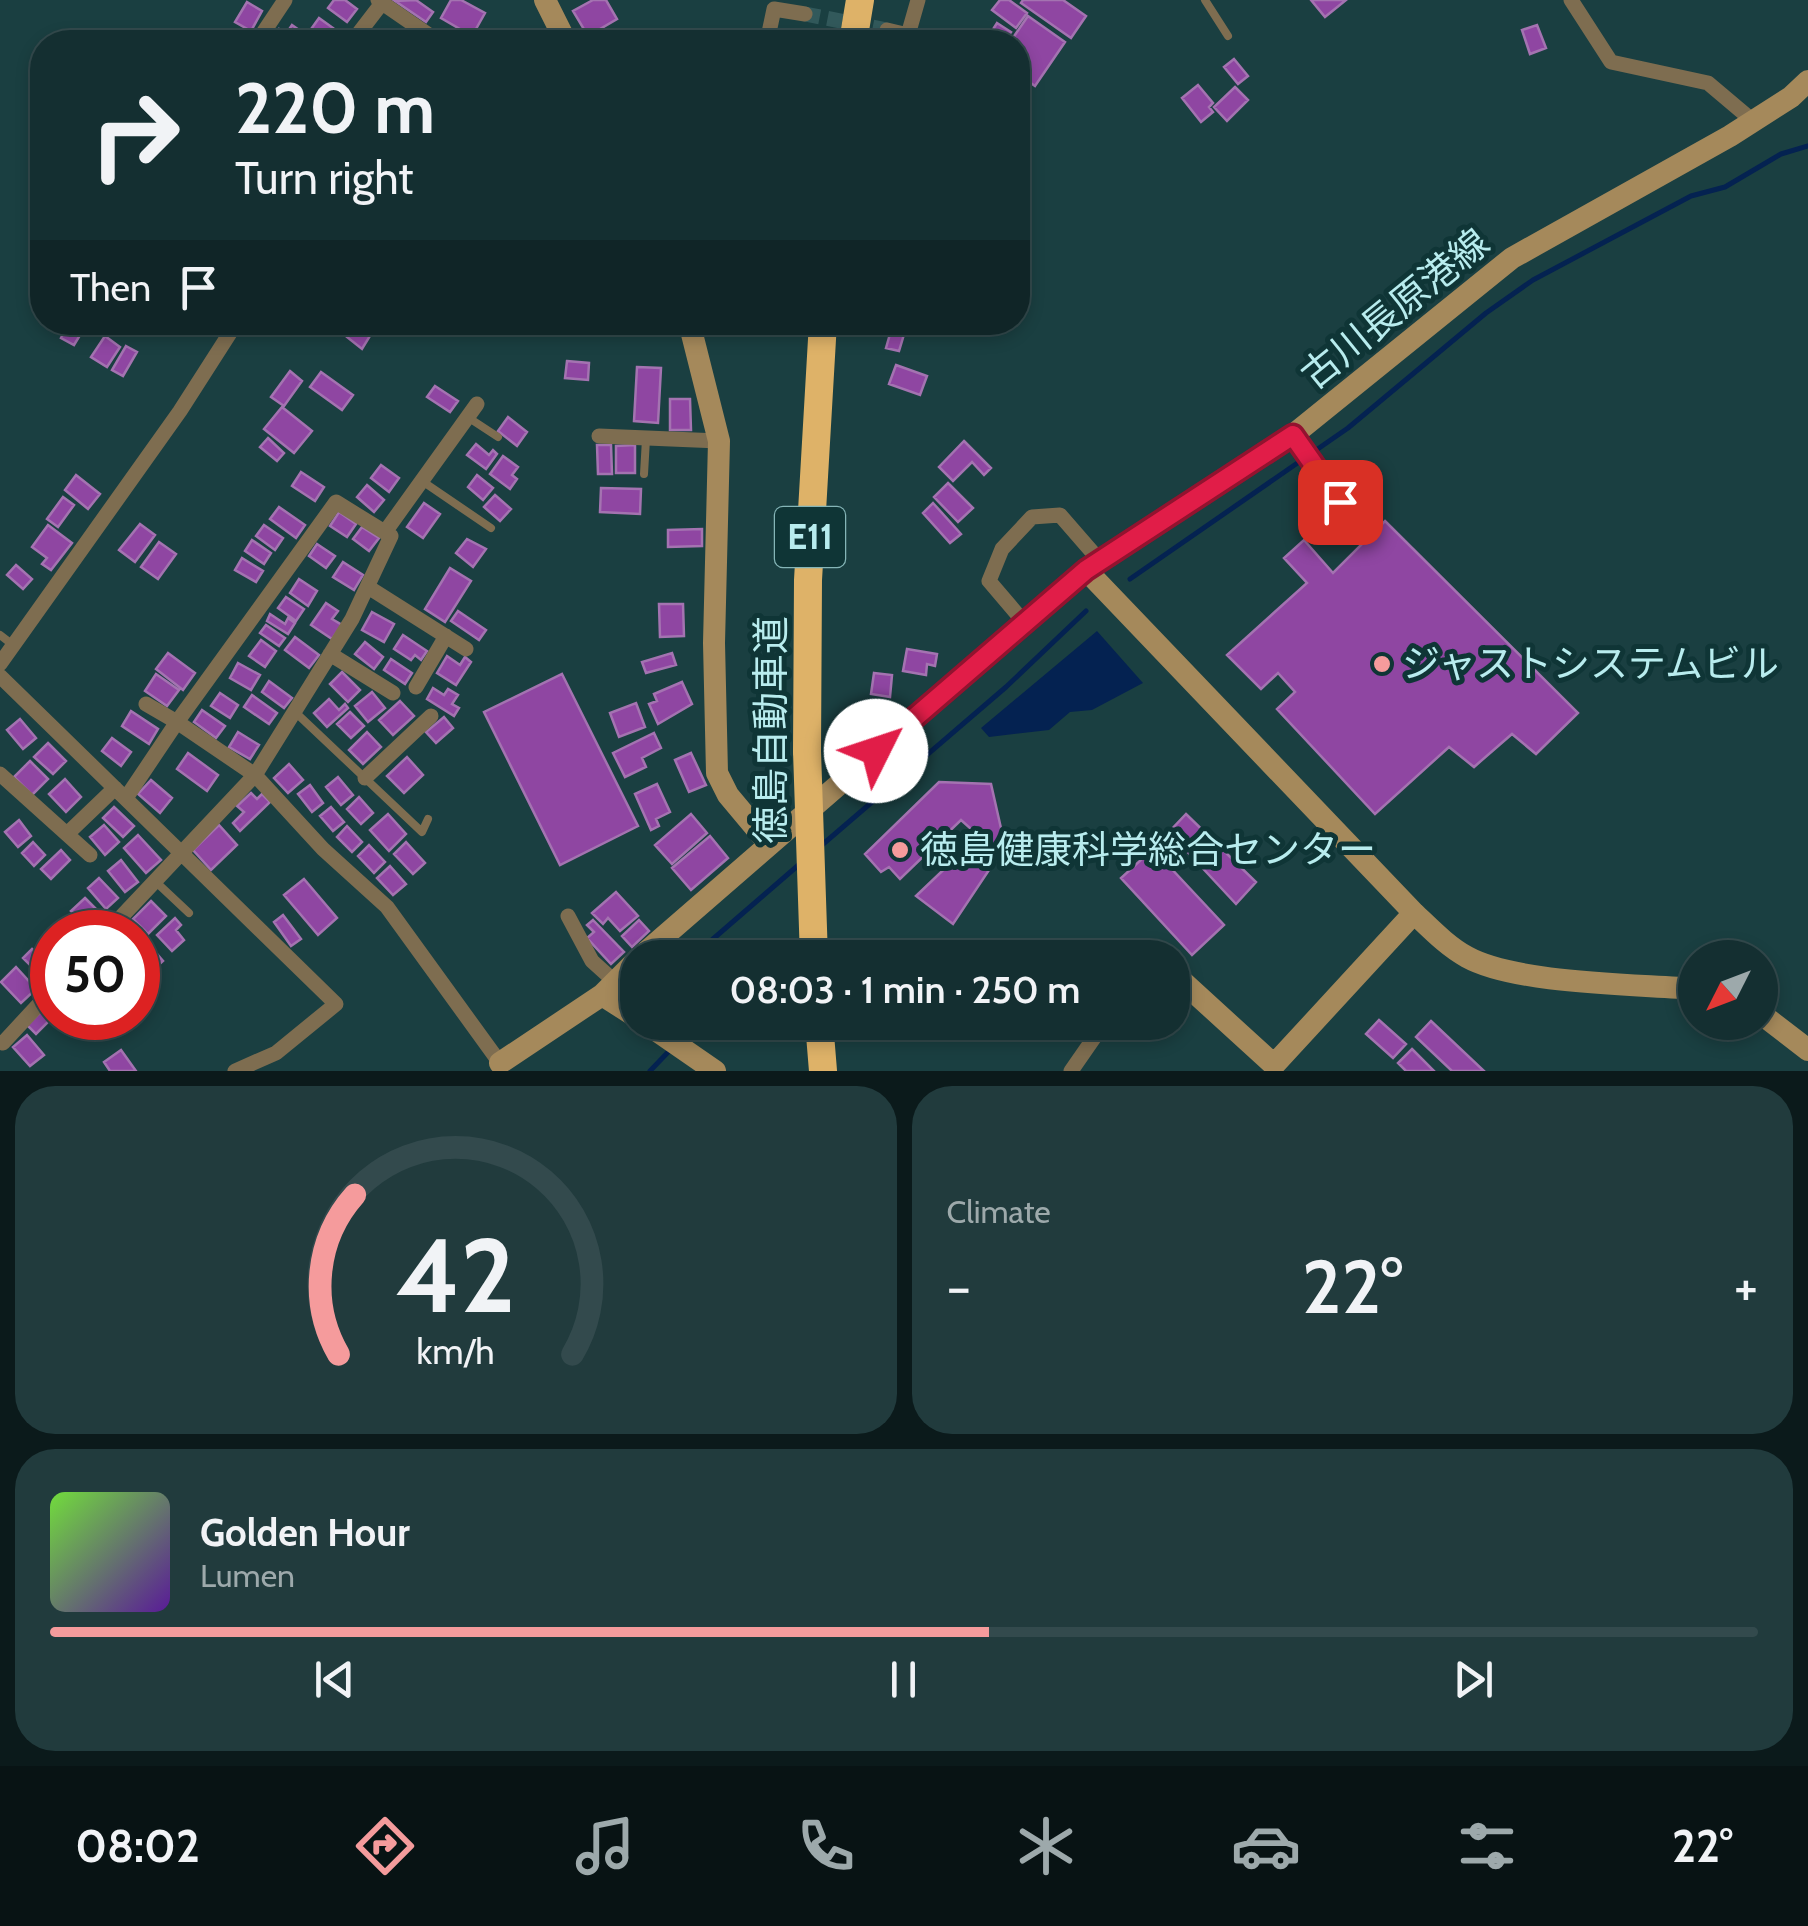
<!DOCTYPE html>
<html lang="en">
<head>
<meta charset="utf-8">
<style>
	body { margin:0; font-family:Cabin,"Noto Sans JP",sans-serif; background:#213b3d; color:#f1f3f6; height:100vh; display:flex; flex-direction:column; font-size:38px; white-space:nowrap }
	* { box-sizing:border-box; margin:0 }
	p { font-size:32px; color:#9da9ab }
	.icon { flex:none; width:55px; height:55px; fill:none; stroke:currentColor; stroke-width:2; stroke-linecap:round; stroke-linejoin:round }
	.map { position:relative; height:1071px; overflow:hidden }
	.side { display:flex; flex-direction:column; gap:15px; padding:15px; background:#0b1a1b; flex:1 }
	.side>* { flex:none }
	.guide { position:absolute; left:30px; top:30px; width:1000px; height:305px; border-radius:40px; box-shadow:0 5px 15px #0003,0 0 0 2px #334a4d; background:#142f31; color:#f1f3f6; overflow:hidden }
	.needle { width:65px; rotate:228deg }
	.buttons { position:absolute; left:1678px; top:940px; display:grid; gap:20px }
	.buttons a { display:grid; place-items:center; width:100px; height:100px; border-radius:50%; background:#142f31; box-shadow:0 5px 15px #0003,0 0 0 2px #334a4d; font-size:50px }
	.speed { position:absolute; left:30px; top:910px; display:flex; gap:20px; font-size:50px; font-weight:700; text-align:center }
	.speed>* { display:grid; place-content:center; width:130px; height:130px; border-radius:50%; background:#142f31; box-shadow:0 5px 15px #0003,0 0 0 2px #334a4d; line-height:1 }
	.speed .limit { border:15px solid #d22; background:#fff; color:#111 }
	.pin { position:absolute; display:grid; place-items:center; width:85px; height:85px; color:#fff; margin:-42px; border-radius:20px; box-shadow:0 5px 15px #0006 }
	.me { position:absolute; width:110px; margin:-55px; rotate:49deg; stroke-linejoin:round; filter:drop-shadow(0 0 8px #0008) }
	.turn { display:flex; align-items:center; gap:35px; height:210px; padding:0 40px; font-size:45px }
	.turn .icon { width:130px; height:130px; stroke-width:2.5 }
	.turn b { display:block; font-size:70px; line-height:85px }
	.then { display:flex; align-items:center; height:95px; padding:0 40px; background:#0003; gap:20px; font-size:38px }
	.big { font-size:75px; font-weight:600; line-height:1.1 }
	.side .widget { flex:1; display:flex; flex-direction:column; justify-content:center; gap:15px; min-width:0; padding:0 35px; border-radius:40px; background:#213b3d }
	.side .dial { align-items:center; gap:0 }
	.dial svg { height:260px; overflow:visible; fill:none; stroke:#334a4d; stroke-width:7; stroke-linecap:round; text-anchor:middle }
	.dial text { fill:#f1f3f6; stroke:none }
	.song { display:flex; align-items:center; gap:30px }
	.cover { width:120px; height:120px; border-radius:15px; background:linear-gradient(135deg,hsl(100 70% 55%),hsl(270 70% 35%)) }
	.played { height:10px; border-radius:5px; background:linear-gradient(90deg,#f59b9c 55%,#334a4d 55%) }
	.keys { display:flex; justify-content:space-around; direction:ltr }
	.heat { display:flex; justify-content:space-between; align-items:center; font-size:55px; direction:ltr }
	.side .tiles { flex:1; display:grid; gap:15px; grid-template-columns:1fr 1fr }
	.widget:last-child { grid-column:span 2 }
	.trip { position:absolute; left:620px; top:940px; width:570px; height:100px; border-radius:40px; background:#142f31; box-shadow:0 5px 15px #0003,0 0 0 2px #334a4d; font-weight:600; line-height:100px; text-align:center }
	.tabs { display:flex; height:160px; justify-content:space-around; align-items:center; background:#081314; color:#9da9ab }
	.tabs .icon { width:70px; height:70px }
	.tabs .active { color:#f59b9c }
	.tabs b { font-size:45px; color:#f1f3f6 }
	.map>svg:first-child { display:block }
</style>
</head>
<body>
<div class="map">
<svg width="1808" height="1071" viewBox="0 0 1808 1071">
	<rect width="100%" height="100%" fill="#1a3f41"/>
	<path fill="#042251" d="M1097 631 1143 683 1092 710 1070 712 1049 730 989 737 981 728Z"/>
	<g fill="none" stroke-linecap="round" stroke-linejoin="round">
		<path stroke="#042251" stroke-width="5" d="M1130 579 1348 428 1486 313 1533 280 1691 196 1725 187 1781 154 1808 146
			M822 845 1006 687 1086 611
			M691 958 802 862
			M674 1022 688 1032 680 1040
			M650 1071 672 1048"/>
	</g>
	<path fill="#8f46a2" stroke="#a473b1" stroke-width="2.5" d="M334 0H345L357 9 347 22 328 8Z
		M416 0 433 12 426 22 395 1Z
		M451 0H461L485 13 472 36 441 18Z
		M593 0H606L617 19 588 36 573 11Z
		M1000 0H1009L1027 13 1016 28 992 10Z
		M1023 0H1063L1086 16 1071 38 1021 3Z
		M1311 0H1346L1325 17Z
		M247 2 262 11 251 31 235 22Z
		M1028 16 1065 42 1035 86 1018 74V42H1010Z
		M319 18 333 28 323 42 309 32Z
		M997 23 1011 32 1004 42H985Z
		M292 25 302 32 295 42H270L279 29 286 34Z
		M1537 25 1546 48 1530 54 1522 30Z
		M1234 59 1248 76 1238 84 1224 67Z
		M1198 85 1213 103 1209 107 1213 112 1201 122 1182 98Z
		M1235 87 1248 100 1227 121 1214 107Z
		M70 322H88L74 345 61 338Z
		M357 322 373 331 362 349 347 337Z
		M892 327 905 331 899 351 886 348Z
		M105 336 120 347 107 367 91 357Z
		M126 346 137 352 123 376 112 370Z
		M567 361 589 363 588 380 565 378Z
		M896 365 927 376 920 395 889 384Z
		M637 367 661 368 658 423 634 421Z
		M290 371 302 381 284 406 271 397Z
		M321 372 353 395 342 410 310 387Z
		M435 386 458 401 450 412 427 397Z
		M670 399H690L691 430H670Z
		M282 407 312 431 294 453 264 429Z
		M508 417 527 432 517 446 498 431Z
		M268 438 284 453 277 461 260 447Z
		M964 441 991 468 984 475 972 462 953 481 939 467Z
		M476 444 489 455 493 450 497 454 486 469 467 455Z
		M597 445H611L612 474H598Z
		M635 445V473H616V446Z
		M503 456 518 467 512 475 517 479 510 489 490 474Z
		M381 465 399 478 389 492 371 478Z
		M301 472 324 487 315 501 292 486Z
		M76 475 100 494 88 509 65 490Z
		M477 475 493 488 483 500 468 487Z
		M948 483 973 508 958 522 934 497Z
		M367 485 384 500 374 512 357 497Z
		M601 488 641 489 640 514 600 512Z
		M495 495 511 509 500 521 484 507Z
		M63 497 74 505 58 527 47 519Z
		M424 503 440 514 423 538 407 527Z
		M933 503 961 534 950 543 923 513Z
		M279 507 305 525 296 538 270 519Z
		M339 512 356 524 347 537 330 526Z
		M1385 521 1578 713 1536 754 1512 734 1474 767 1449 747 1375 814 1277 709 1295 692 1278 673 1261 689 1227 655 1307 583 1284 558 1304 540 1333 573Z
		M140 524 155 535 135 562 119 550Z
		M48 525 72 543 51 570 42 564 47 558 32 547Z
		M264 525 283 538 275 550 256 536Z
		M362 527 379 538 369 551 353 539Z
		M702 529V546L668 547V530Z
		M467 539 486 549 473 567 456 553Z
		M252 540 271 553 264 564 245 551Z
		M159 542 176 554 158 579 141 567Z
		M317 544 335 556 326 568 309 556Z
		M242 558 263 571 256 582 235 570Z
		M343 562 363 575 354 590 333 577Z
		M16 565 32 579 23 589 7 575Z
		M450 568 471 581 445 622 425 609Z
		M299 579 317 591 308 606 290 593Z
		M286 597 304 609 296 621 278 608Z
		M326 603 338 611 332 619 342 625 332 639 311 625Z
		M659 604H683L684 636 660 637Z
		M458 611 486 630 479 640 451 621Z
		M372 612 394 624 384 642 362 630Z
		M270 614 285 624 288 618 295 623 288 634 267 621Z
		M266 625 285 638 279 646 260 633Z
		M403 635 427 651 421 660 415 655 411 660 394 649Z
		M295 637 319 655 309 668 285 650Z
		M261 640 276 651 265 667 249 656Z
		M365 642 383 657 374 669 355 654Z
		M907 649 937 654 935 666 927 664 926 675 903 671Z
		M168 653 195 673 183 690 156 669Z
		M672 653 676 665 646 673 642 662Z
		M447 656 460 665 465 657 471 662 456 685 437 673Z
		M391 659 412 673 405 684 384 670Z
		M238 663 260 675 251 690 230 678Z
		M342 672 360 690 348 702 330 684Z
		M874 673 892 675 890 697 871 694Z
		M156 674 179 690 167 706 145 691Z
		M562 674 638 826 560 865 484 712Z
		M269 681 292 698 284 708 262 692Z
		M682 682 692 704 658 724 649 704 657 701 654 694Z
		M433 688 444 695 448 689 458 695 452 704 459 708 454 716 427 699Z
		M372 692 385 708 368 722 355 706Z
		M220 693 238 705 230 718 211 706Z
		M252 695 277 713 269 724 244 707Z
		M329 699 339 710 345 704 348 708 327 727 314 713Z
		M400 701 414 716 393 735 379 720Z
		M636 703 645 727 619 737 610 713Z
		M202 710 225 726 216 738 194 722Z
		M131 711 158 729 149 744 122 726Z
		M350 712 364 726 351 738 337 724Z
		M444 717 453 728 436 743 426 732Z
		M20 719 36 738 23 749 7 730Z
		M238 732 259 745 250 759 229 747Z
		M367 732 381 747 363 764 349 750Z
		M654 733 661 748 642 758 646 767 625 777 613 753Z
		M112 738 131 752 121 766 102 751Z
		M48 743 66 761 53 774 34 757Z
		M188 753 218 775 207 791 177 769Z
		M691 753 706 785 689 792 675 760Z
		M407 757 423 775 404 793 387 776Z
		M30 761 48 779 32 795 14 777Z
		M289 764 303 780 288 793 274 778Z
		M338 777 353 795 341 805 326 787Z
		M65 779 81 797 66 812 49 794Z
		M151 780 172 798 160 813 138 794Z
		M939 782 991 784 1005 846 953 924 916 896 979 836 961 820 900 879 889 867 881 872 865 854Z
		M657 784 670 812 656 819 659 826 651 830 635 794Z
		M310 785 323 803 312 812 298 794Z
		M251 793 257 799 262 794 270 802 240 831 233 823 244 812 237 806Z
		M359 797 373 813 361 824 347 809Z
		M114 807 134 826 123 837 103 818Z
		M331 807 344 822 333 831 320 816Z
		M388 814 406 834 389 851 370 830Z
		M691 814 707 833 672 864 655 845Z
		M1186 814 1256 882 1236 904 1169 832Z
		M19 820 31 836 18 847 5 832Z
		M104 825 119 842 105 855 90 837Z
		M219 825 237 845 211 870 193 850Z
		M347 826 362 842 352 852 337 837Z
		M138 835 161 860 146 873 124 848Z
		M710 836 728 858 691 890 672 868Z
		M33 842 45 855 34 866 22 853Z
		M406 842 425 863 413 874 394 854Z
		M369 845 385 862 374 873 358 856Z
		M1153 849 1224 925 1192 955 1121 878Z
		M61 850 70 860 51 879 41 869Z
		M121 860 138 882 125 892 108 871Z
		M390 866 406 884 393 895 377 878Z
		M99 878 118 898 106 909 88 888Z
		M304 879 337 918 318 935 284 895Z
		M616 892 638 916 620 931 608 918 603 924 592 913Z
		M85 898 107 920 95 932 71 911Z
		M151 901 166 916 148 934 133 919Z
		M283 915 301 939 291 946 274 922Z
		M175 918 181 925 176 930 184 940 172 951 157 935Z
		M593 920 624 952 611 964 587 938 594 932 587 925Z
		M639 920 649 931 632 947 622 936Z
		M145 940 163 961 152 971 138 954V947Z
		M32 949 52 969 44 979 23 958Z
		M16 967 36 989 21 1003 1 982Z
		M44 1009 52 1018 36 1034 27 1025Z
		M1379 1020 1406 1044 1393 1058 1366 1034Z
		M1431 1021 1484 1071H1452L1416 1037Z
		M27 1035 44 1055 30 1066 13 1047Z
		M1412 1049 1434 1071H1406L1398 1063Z
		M121 1050 136 1071H110L104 1062Z"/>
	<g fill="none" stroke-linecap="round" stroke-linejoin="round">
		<path stroke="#32595b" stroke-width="15" stroke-dasharray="15 8" stroke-linecap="butt" d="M805 14 887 30"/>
		<path stroke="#7e6d50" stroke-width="8" d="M1205 0 1228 36
			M469 418 498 437
			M1294 436 1340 502
			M644 474 646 439
			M422 481 491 528
			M0 635 13 645
			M294 711 422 832 428 819
			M156 882 189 913"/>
		<path stroke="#7e6d50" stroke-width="15" d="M378 0 439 42
			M1571 0 1611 62 1708 83 1753 121
			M887 30 908 35 918 0
			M257 42 285 0
			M352 42 382 3
			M767 42 774 9 805 14
			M599 436 719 441
			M336 502 391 536 352 619 255 775 177 722Z
			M385 532 477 404
			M368 587 466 649
			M1023 621 989 581 1002 549 1032 517 1060 515 1100 561
			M330 654 393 693
			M0 664 180 411 237 322
			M0 676 336 1004 276 1053 235 1071
			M416 687 446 636
			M0 774 90 855
			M365 778 431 716
			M126 798 177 722 146 704
			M67 834 115 788
			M568 916 592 961 613 980
			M107 932 255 775 323 849 387 907 500 1063
			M3 1043 52 990
			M1071 1071 1105 1022"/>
		<path stroke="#a5895b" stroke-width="22" d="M545 0 566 42
			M689 322 719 441 714 643 717 773 728 795 769 844
			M1086 570 1414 913C1431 929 1447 946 1467 957 1516 984 1636 984 1695 989
			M1153 955 1156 958
			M639 958 1086 570 1293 435 1512 258 1730 136 1791 97 1808 81
			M1172 972 1274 1065 1414 913
			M602 995 638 1018
			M1760 1013 1808 1050
			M644 1022 715 1071
			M500 1063 602 995 638 959"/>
		<path stroke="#deb268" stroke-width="28" d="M853 42 860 0
			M807 751 808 580 823 322
			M819 1022 823 1071"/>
		<path stroke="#deb268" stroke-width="28" d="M807 751 814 958"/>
	</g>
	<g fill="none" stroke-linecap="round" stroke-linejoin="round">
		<g stroke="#92132f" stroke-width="25">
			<path id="route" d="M876 751 1086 570 1293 435 1340 502"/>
		</g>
		<use href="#route" stroke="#e11d48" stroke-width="18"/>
	</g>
	<g fill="#f59b9c" stroke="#0f3536" stroke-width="4">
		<circle cx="1382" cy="664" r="10"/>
		<circle cx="900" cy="850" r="10"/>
	</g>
	<g text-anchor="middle" stroke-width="10" stroke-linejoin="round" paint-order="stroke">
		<rect fill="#0f3536" stroke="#85b5b7" stroke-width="2.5" x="775" y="507" width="70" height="60" rx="8"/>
		<g font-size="35" font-weight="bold" fill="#b8ecee">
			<text x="810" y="549">E11</text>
		</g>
		<g font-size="38" fill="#b8ecee" stroke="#0f3536">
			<text transform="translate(1395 309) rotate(-39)" y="13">古川長原港線</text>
			<text transform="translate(771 730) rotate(-90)" y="13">徳島自動車道</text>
		</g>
		<g font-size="38" fill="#b8ecee" stroke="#0f3536" text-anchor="start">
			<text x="1402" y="677">ジャストシステムビル</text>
			<text x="920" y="863">徳島健康科学総合センター</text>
		</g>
	</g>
</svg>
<div class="buttons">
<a><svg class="needle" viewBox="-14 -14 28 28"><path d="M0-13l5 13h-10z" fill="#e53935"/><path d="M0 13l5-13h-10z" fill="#9da9ab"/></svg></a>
</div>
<div class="speed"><div class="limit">50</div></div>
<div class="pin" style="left:1340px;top:502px;background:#d93025"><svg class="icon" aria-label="arrive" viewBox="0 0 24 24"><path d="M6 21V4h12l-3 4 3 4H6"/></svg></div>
<svg class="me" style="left:876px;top:751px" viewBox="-20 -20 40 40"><circle r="19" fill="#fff"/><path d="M0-13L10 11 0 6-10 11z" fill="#e11d48"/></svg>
<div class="trip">08:03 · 1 min · 250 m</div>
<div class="guide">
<div class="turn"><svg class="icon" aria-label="right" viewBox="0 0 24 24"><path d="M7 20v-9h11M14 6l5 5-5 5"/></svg><div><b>220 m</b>Turn right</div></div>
<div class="then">Then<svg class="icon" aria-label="arrive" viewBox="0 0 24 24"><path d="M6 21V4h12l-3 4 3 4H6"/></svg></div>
</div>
</div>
<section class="side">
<div class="tiles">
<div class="widget dial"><svg viewBox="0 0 100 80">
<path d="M14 69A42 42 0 1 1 86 69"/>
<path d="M14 69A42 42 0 0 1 19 20" stroke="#f59b9c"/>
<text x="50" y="56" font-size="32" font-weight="700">42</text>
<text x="50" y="72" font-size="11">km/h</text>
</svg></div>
<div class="widget"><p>Climate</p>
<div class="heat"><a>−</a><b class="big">22°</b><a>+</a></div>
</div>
<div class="widget">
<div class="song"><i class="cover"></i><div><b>Golden Hour</b><p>Lumen</p></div></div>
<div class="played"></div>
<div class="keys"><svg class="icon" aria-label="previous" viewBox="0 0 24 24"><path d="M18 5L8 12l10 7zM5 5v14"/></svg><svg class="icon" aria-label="pause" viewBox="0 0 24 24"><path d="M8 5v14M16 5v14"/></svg><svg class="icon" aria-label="next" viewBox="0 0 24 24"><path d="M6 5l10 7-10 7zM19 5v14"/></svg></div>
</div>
</div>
</section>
<nav class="tabs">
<b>08:02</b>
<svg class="icon active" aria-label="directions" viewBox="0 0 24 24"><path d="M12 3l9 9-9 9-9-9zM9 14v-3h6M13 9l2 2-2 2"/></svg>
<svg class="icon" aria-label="music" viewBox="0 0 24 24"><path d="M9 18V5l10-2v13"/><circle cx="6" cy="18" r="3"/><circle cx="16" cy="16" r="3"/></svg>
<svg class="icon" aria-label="phone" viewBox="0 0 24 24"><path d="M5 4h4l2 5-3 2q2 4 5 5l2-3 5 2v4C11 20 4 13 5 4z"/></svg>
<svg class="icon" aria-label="climate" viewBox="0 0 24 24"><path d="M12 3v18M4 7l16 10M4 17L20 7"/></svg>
<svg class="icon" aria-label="car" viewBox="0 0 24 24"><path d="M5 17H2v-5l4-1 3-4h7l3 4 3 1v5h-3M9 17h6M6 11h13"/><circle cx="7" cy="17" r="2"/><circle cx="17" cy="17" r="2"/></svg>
<svg class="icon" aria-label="filters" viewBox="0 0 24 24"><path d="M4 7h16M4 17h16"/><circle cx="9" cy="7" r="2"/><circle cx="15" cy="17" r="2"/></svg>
<b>22°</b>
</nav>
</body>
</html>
